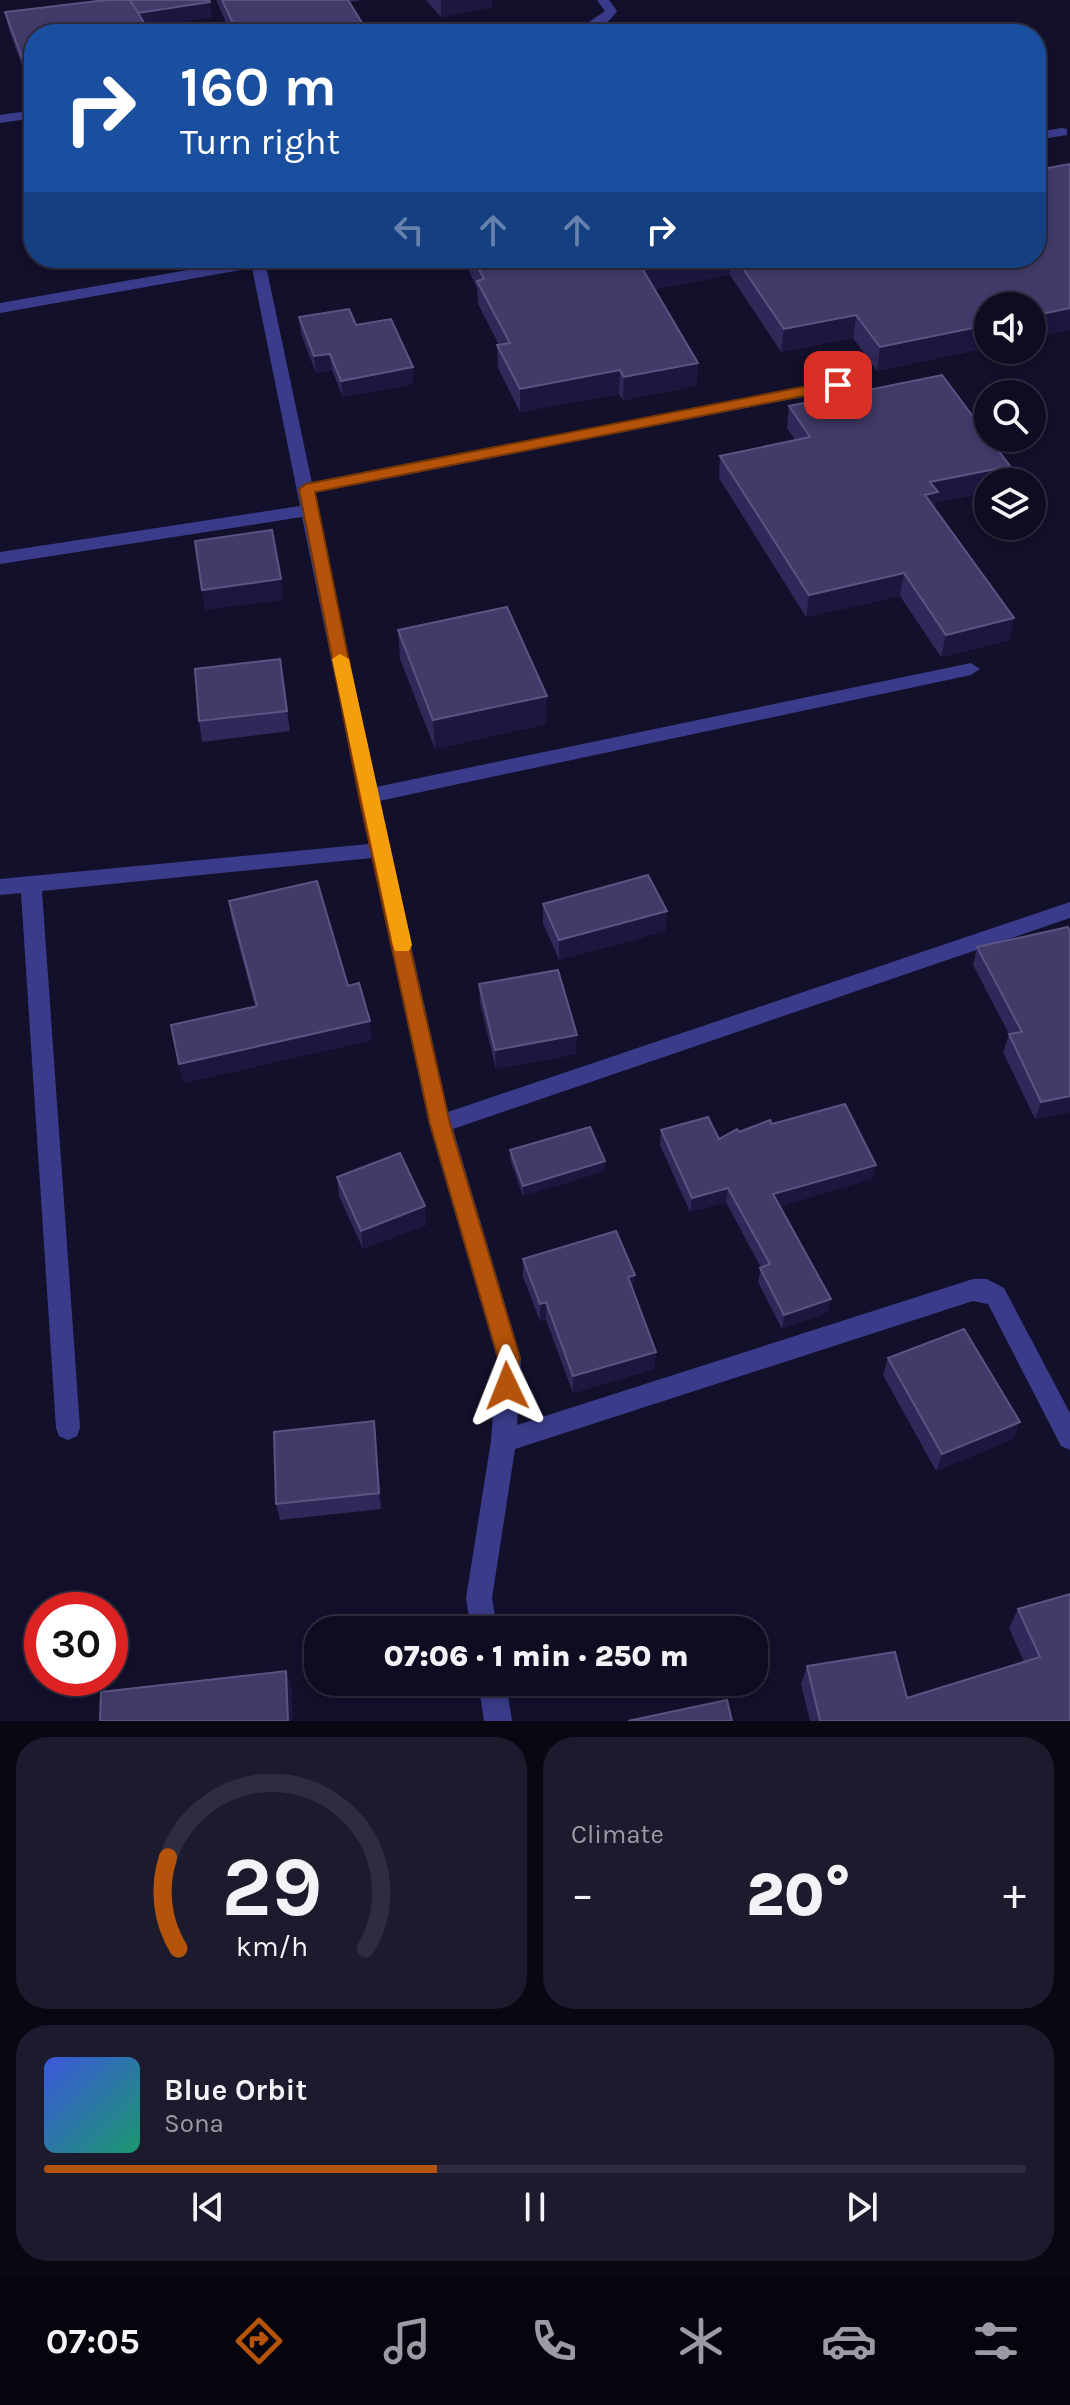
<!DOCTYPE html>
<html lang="en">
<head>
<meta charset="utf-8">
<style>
	body { margin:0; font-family:Karla,sans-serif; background:#1c1a2d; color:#f1f3f6; height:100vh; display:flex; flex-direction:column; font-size:30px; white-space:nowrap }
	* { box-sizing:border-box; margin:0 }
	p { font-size:26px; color:#9b9ba5 }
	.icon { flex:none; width:44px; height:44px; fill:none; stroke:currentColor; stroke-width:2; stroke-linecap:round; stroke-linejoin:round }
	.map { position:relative; height:1721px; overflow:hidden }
	.panel { display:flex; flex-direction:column; gap:16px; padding:16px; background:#080712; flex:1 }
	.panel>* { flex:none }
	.hud { position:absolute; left:24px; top:24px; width:1022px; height:244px; border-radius:32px; box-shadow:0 4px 12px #0003,0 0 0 2px #2e2c3e; background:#1a4fa0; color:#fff; overflow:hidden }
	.controls { position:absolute; left:974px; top:292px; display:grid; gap:16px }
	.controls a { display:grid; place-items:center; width:72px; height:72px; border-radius:50%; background:#0e0c20; box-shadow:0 4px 12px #0003,0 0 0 2px #2e2c3e; font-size:40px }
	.speed { position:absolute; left:24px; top:1592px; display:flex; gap:16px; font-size:40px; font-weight:700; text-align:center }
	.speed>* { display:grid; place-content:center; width:104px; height:104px; border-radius:50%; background:#0e0c20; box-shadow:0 4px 12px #0003,0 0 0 2px #2e2c3e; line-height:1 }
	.speed .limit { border:12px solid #d22; background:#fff; color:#111 }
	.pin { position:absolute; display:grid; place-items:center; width:68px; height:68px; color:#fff; margin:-34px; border-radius:16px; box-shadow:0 4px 12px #0006 }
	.me { position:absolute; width:88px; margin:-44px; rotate:358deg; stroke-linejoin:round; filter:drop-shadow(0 0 6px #0008) }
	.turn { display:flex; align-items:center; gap:28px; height:168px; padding:0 24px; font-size:36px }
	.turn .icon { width:104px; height:104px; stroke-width:2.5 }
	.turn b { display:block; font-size:56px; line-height:68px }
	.lanes { display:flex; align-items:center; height:76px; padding:0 24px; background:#0003; justify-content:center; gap:40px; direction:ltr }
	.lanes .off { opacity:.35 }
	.big { font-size:60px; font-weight:800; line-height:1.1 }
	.panel .card { flex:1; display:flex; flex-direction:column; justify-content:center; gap:12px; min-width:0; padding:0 28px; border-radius:32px; background:#1c1a2d }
	.panel .dial { align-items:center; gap:0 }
	.dial svg { height:208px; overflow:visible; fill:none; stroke:#2e2c3e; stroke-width:7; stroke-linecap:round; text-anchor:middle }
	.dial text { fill:#f1f3f6; stroke:none }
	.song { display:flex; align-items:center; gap:24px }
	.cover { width:96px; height:96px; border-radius:12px; background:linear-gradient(135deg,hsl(230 70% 55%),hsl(160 70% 35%)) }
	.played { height:8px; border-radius:4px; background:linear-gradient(90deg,#b45309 40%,#2e2c3e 40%) }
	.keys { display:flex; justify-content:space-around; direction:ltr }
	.heat { display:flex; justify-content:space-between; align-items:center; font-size:44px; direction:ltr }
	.panel .tiles { flex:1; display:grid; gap:16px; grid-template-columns:1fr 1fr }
	.card:last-child { grid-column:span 2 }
	.trip { position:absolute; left:304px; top:1616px; width:464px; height:80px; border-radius:32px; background:#0e0c20; box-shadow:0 4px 12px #0003,0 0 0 2px #2e2c3e; font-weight:800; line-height:80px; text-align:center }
	.menu { display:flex; height:128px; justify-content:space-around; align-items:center; background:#06050d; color:#9b9ba5 }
	.menu .icon { width:56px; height:56px }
	.menu .selected { color:#b45309 }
	.menu b { font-size:36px; color:#f1f3f6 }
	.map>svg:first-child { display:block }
</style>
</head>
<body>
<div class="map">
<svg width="1070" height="1721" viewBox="0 0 1070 1721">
	<rect width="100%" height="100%" fill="#13102b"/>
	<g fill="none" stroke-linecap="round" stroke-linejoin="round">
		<path fill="#3a3c8b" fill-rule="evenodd" d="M597 0H609L617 11C599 39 564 34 535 34L541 30 586 24 605 11Z
			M34 110V118L0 123V115Z
			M1062 128 1067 129V135L1036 140V132Z
			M256 258H292L266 266 312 483 838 380 846 385 838 390 314 493 376 787 971 663 980 669 971 675 379 801 448 1112 1070 902V918L453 1129 521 1358 517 1425 973 1279H987L1004 1288 1070 1413V1450L1061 1446 988 1304 973 1301 515 1449 492 1598 497 1630H471L466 1598 491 1441 497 1358 429 1124 372 858 42 891 80 1428 77 1436 68 1440 59 1436 56 1428 21 893 0 895V879L369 844 302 517 0 564V552L300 506 252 268 0 313V303Z
			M478 1682H506L512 1721H484Z"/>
	</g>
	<path fill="#2f2859" d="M216 0H364L350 2 364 34H231Z
		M426 0H492V7L441 17Z
		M5 12 212 17 147 27 34 34V99L9 30Z
		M1070 164V330L877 371 853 338 781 352 730 275 654 289 698 363 696 386 623 400 619 394 520 412 498 368 497 345H499L478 304 477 288 463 258H1036Z
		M299 317 356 325 413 367V384L343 397 332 370 316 373 301 334Z
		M789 406 988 482V492L936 502 935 508 1014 618 1009 640 941 657 900 596 806 617 719 478 720 456 795 440 787 428Z
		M398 630 546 724 435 749 400 659Z
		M280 659 290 731 202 742 199 721Z
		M229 901 348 986 372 1040 183 1083 255 1006 232 921Z
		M543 904 667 911 665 931 559 960 543 923Z
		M977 947 1070 1112 1035 1119 1003 1052 1009 1034 973 965Z
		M479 984 576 1054 496 1069 480 1003Z
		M772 1124 876 1165 872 1179 780 1206 828 1312 782 1329 758 1282 761 1268 726 1202 690 1212 660 1145 661 1130 719 1139Z
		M510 1150 605 1171 523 1196 510 1159Z
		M337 1177 426 1225 363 1249 339 1196Z
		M523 1259 633 1293 656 1352 654 1369 573 1393 546 1320 540 1321 523 1277Z
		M888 1358 1020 1422 1013 1439 936 1471 883 1375Z
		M376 1437 381 1509 280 1520 276 1504Z
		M1018 1609 1070 1721H810L801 1684 807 1666 907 1698 1024 1662 1009 1628Z"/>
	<path fill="#1c173f" d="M441 0H492V7L441 17Z
		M210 2 212 17 139 28 137 13Z
		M311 25 312 34H252Z
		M364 26V34H316Z
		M31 82H34V98Z
		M700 258H731L730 275 641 291 642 268Z
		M1070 308V330L1032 338V316Z
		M856 315 853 338 781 352 784 329Z
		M988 325V347L877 371 880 347Z
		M330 354 332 370 316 373 314 356Z
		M698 363 696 386 623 400 624 377Z
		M413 367V384L343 397 341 381Z
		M620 370 619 394 520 412V389Z
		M1010 466 1006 482H988V492L936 502 934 515 925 495 930 482Z
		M904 573 900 596 806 617 809 595Z
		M281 579 283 600 205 610 202 590Z
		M1014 618 1009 640 941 657 946 635Z
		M547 696 546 724 435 749 433 720Z
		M667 911 665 931 559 960V940Z
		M370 1021 372 1040 183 1083 179 1064Z
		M577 1035 576 1054 496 1069 495 1050Z
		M1070 1096V1112L1035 1119 1041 1102Z
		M605 1161V1171L523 1196V1186Z
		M876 1165 872 1179 771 1209 773 1194Z
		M728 1188 726 1202 690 1212 692 1198Z
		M425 1206 426 1225 363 1249 361 1231Z
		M635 1275 633 1293 628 1277Z
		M831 1299 828 1312 782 1329 784 1315Z
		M546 1302V1320L540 1321V1304Z
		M656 1352 654 1369 573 1393V1376Z
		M374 1421 376 1437 381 1509 379 1493Z
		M1020 1422 1013 1439 936 1471 942 1454Z
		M286 1671 292 1691 293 1721H288Z"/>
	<path fill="#423b6a" stroke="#5a5482" stroke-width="2" d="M106 0H130L151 34H34V82H31L5 12Z
		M130 0H209L210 2 138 13Z
		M222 0H348L364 26 316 34 311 25 252 34H238Z
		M1070 164V308L1032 316V306H988V325L880 347 856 315 784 329 736 258H1036V170Z
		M473 258H700L642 268 698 363 624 377 620 370 520 389 497 345 510 343 477 281 484 279Z
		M349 309 356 325 391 319 413 367 341 381 330 354 314 356 299 317Z
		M942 375 1010 466 930 482 938 492 925 495 1014 618 946 635 904 573 809 595 720 456 810 437 789 406Z
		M272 530 281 579 202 590 195 541Z
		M507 607 547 696 433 720 398 630Z
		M280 659 287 711 199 721 195 669Z
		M648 875 667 911 559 940 543 904Z
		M317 881 348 986 359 983 370 1021 179 1064 171 1025 257 1006 229 901Z
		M1068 927 1070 932V1096L1041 1102 1009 1034 1022 1032 977 947Z
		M558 970 577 1035 495 1050 479 984Z
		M845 1104 876 1165 773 1194 831 1299 784 1315 760 1268 770 1264 728 1188 692 1198 661 1130 708 1117 719 1139 737 1129 739 1132 770 1120 772 1124Z
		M590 1127 605 1161 523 1186 510 1150Z
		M400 1153 425 1206 361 1231 337 1177Z
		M616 1231 635 1275 628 1277 656 1352 573 1376 546 1302 540 1304 523 1259Z
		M964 1329 1020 1422 942 1454 888 1358Z
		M374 1421 379 1493 276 1504 274 1432Z
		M1070 1594V1721H820L807 1666 895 1652 907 1698 1040 1657 1018 1609Z
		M286 1671 288 1721H100L101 1692Z
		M727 1700 732 1721H628Z"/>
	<path fill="#b45309" stroke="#753606" stroke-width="2" d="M838 380 845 385 843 388 315 492 376 796 450 1124 520 1358 515 1393 507 1396 499 1393 496 1386 498 1358 430 1124 359 796 299 489 306 484Z"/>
	<path fill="#f59e0b" d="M340 654 349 659 412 945 409 951H395L393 945 332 659Z"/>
</svg>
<div class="controls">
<a><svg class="icon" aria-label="sound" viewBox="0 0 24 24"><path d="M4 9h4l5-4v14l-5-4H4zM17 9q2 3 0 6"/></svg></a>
<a><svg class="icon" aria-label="search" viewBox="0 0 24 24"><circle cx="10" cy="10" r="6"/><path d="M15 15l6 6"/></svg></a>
<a><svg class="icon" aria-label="layers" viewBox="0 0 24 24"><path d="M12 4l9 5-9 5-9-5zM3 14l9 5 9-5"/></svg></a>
</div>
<div class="speed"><div class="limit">30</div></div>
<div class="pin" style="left:838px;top:385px;background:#d93025"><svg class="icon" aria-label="arrive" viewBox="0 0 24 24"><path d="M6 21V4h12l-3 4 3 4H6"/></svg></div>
<svg class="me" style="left:507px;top:1386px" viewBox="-20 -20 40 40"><path d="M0-17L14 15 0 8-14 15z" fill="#b45309" stroke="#fff" stroke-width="4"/></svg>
<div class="trip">07:06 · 1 min · 250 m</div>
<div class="hud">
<div class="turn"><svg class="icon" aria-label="right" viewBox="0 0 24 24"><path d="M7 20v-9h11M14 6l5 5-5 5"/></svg><div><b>160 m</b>Turn right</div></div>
<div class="lanes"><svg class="icon off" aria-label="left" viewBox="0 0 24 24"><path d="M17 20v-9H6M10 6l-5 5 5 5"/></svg><svg class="icon off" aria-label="ahead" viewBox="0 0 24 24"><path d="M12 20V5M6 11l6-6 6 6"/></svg><svg class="icon off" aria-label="ahead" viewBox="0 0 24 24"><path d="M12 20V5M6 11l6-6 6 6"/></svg><svg class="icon" aria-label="right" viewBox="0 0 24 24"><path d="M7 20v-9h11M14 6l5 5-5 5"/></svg></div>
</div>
</div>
<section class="panel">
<div class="tiles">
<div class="card dial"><svg viewBox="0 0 100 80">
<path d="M14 69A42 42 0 1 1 86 69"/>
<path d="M14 69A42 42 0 0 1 10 34" stroke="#b45309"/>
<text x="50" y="56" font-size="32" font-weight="700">29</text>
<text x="50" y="72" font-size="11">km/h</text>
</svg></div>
<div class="card"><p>Climate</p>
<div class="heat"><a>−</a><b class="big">20°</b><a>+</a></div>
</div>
<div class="card">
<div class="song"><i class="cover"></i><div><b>Blue Orbit</b><p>Sona</p></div></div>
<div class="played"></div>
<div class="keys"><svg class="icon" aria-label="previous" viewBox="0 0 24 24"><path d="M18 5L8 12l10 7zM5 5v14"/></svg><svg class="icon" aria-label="pause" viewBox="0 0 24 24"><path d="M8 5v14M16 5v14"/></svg><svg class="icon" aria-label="next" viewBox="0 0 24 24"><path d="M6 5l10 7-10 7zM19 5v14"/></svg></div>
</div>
</div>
</section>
<nav class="menu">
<b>07:05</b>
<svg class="icon selected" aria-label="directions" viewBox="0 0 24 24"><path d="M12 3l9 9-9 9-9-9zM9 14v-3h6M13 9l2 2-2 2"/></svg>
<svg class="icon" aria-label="music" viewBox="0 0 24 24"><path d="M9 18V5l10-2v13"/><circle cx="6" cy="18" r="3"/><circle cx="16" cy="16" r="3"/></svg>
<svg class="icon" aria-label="phone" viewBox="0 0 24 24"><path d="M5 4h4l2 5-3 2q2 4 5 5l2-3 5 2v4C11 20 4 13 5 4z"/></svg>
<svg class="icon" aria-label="climate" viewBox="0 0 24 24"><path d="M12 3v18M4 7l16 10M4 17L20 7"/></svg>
<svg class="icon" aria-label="car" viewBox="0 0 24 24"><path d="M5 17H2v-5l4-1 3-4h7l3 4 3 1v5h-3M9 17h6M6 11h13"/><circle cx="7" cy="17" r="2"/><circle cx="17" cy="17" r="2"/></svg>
<svg class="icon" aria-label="filters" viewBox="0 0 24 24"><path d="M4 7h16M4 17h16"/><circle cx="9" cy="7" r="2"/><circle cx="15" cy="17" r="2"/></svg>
</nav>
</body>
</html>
